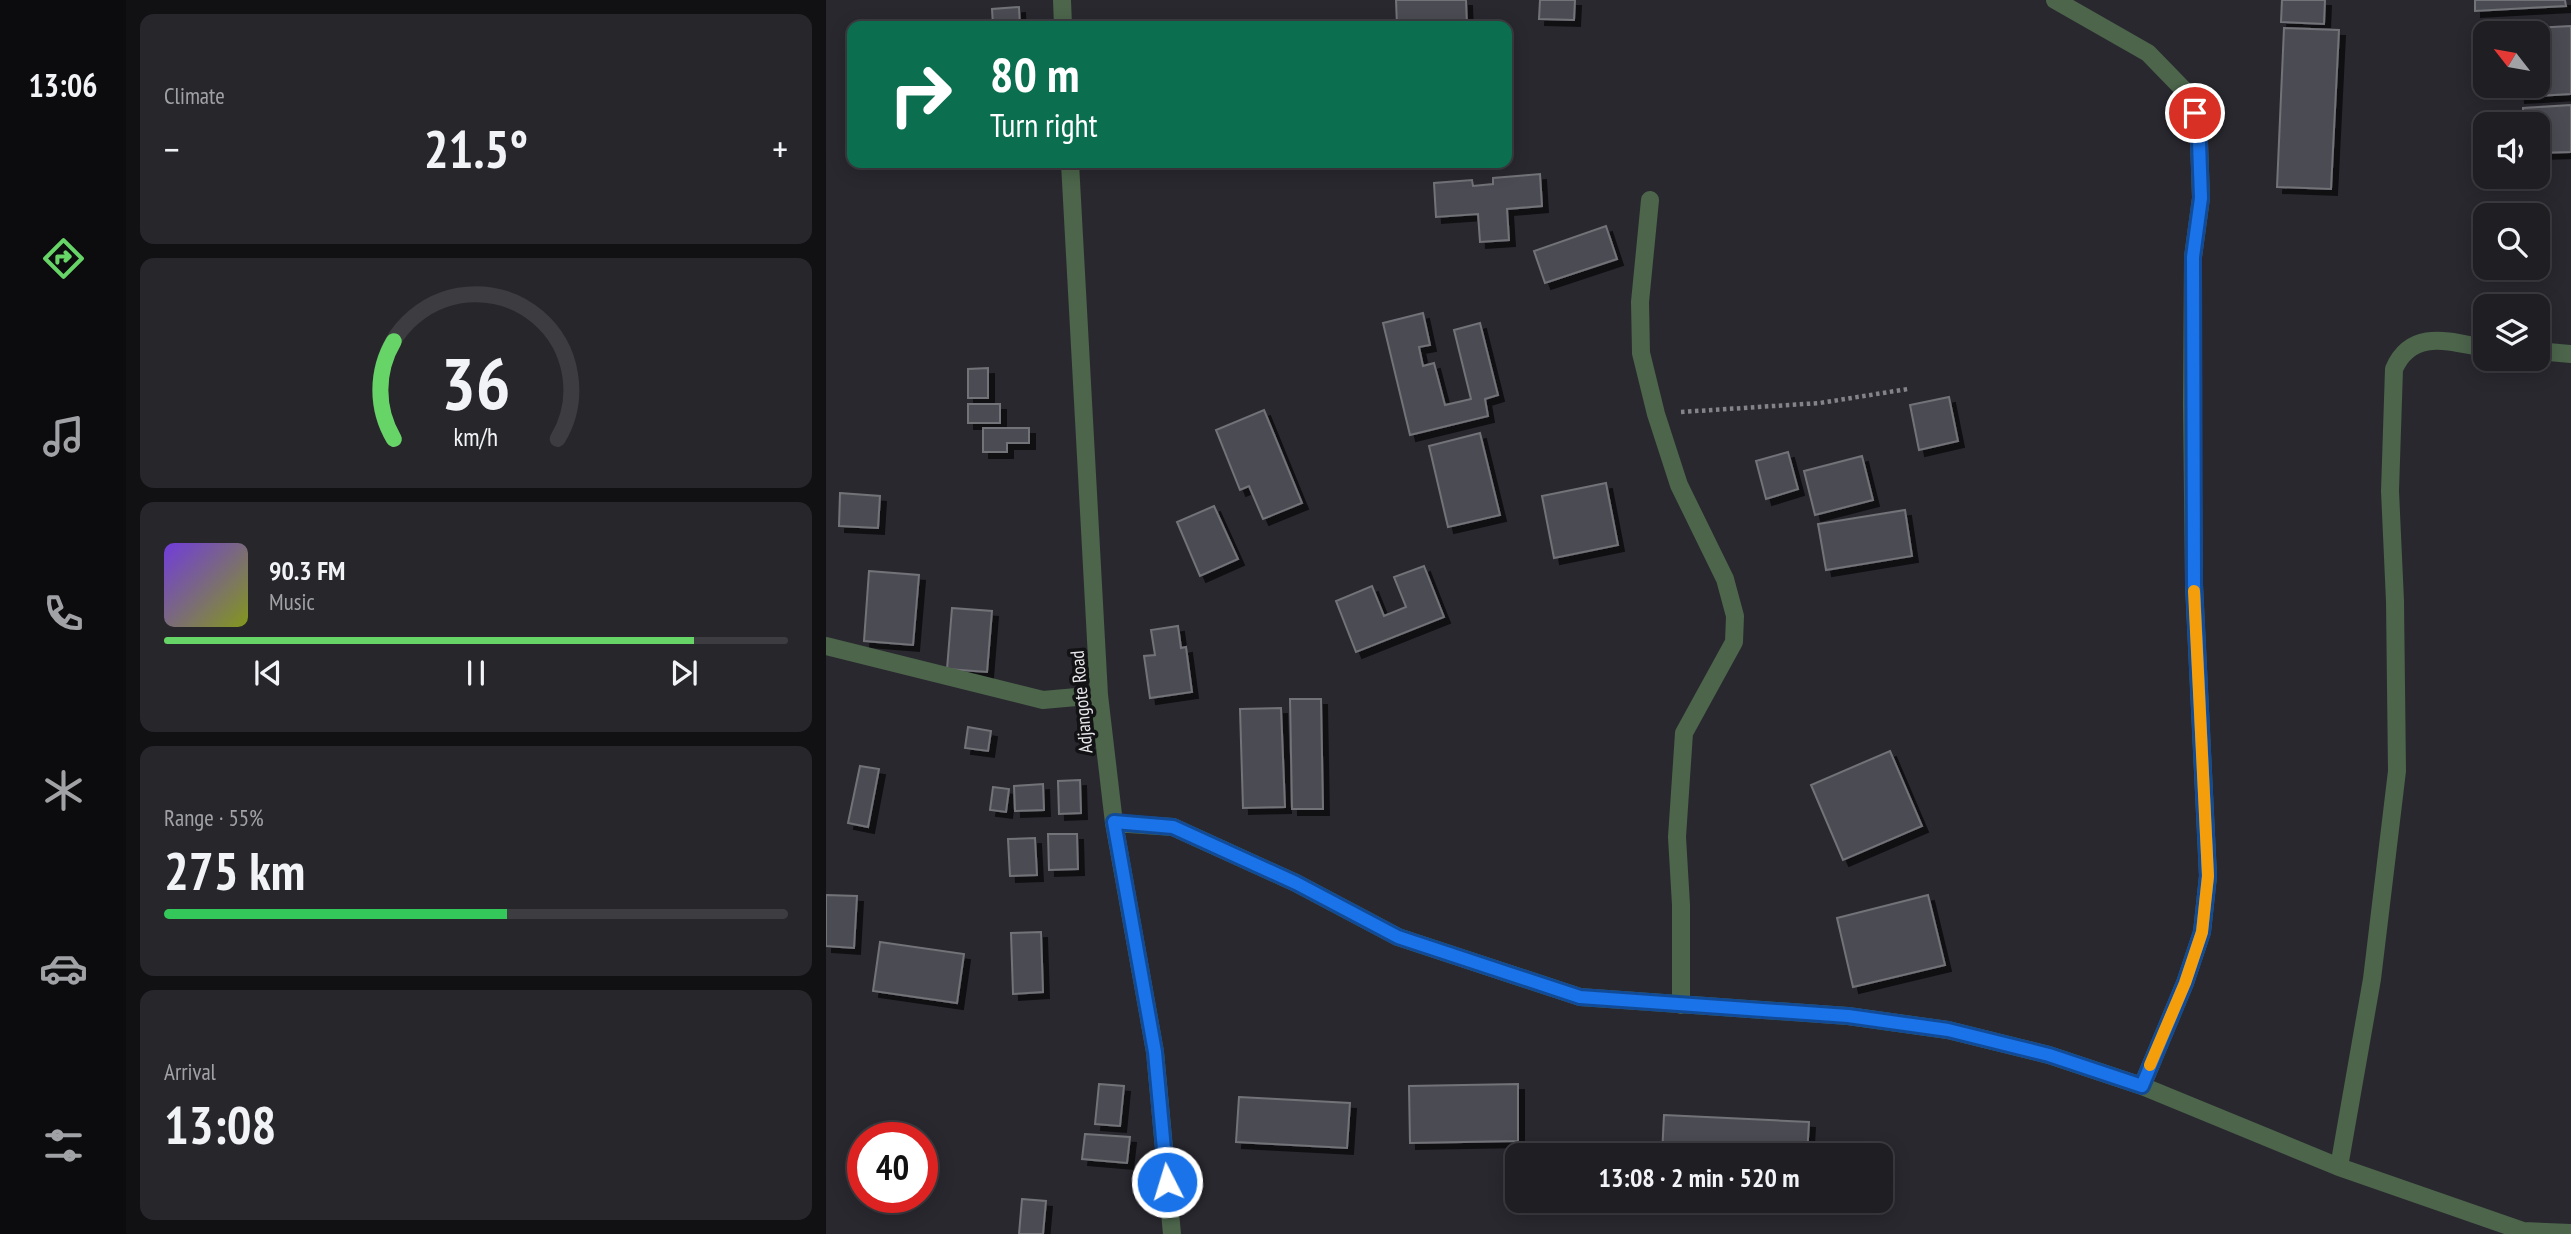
<!DOCTYPE html>
<html lang="en">
<head>
<meta charset="utf-8">
<style>
	body { margin:0; font-family:"PT Sans Narrow",sans-serif; background:#27272b; color:#f1f3f6; height:100vh; display:flex; flex-direction:column; font-size:26px; white-space:nowrap }
	* { box-sizing:border-box; margin:0 }
	p { font-size:23px; color:#a1a2a6 }
	.icon { flex:none; width:38px; height:38px; fill:none; stroke:currentColor; stroke-width:2; stroke-linecap:round; stroke-linejoin:round }
	.map { position:relative; flex:1; overflow:hidden }
	.drawer { display:flex; flex-direction:column; gap:14px; padding:14px; background:#111013; width:700px }
	.drawer>* { flex:none }
	.guide { position:absolute; left:21px; top:21px; width:665px; height:147px; border-radius:14px; box-shadow:0 4px 18px #0003,0 0 0 2px #3c3c41; background:#0b6e4f; color:#fff; overflow:hidden }
	.needle { width:46px; rotate:301deg }
	.controls { position:absolute; left:1647px; top:21px; display:grid; gap:14px }
	.controls a { display:grid; place-items:center; width:77px; height:77px; border-radius:14px; background:#1f1e23; box-shadow:0 4px 18px #0003,0 0 0 2px #3c3c41; font-size:35px }
	.speed { position:absolute; left:21px; top:1122px; display:flex; gap:14px; font-size:35px; font-weight:700; text-align:center }
	.speed>* { display:grid; place-content:center; width:91px; height:91px; border-radius:50%; background:#1f1e23; box-shadow:0 4px 18px #0003,0 0 0 2px #3c3c41; line-height:1 }
	.speed .limit { border:10px solid #d22; background:#fff; color:#111 }
	.pin { position:absolute; display:grid; place-items:center; width:60px; height:60px; color:#fff; margin:-30px; border:4px solid #fff; border-radius:50%; box-shadow:0 2px 7px #0007 }
	.me { position:absolute; width:77px; margin:-38px; rotate:355deg; stroke-linejoin:round; filter:drop-shadow(0 0 5px #0008) }
	.turn { display:flex; align-items:center; gap:24px; height:147px; padding:0 28px; font-size:32px }
	.turn .icon { width:91px; height:91px; stroke-width:2.5 }
	.turn b { display:block; font-size:49px; line-height:60px }
	.big { font-size:52px; font-weight:800; line-height:1.1 }
	.drawer .card { flex:1; display:flex; flex-direction:column; justify-content:center; gap:10px; min-width:0; padding:0 24px; border-radius:14px; background:#27272b }
	.drawer .dial { align-items:center; gap:0 }
	.dial svg { height:182px; overflow:visible; fill:none; stroke:#3c3c41; stroke-width:7; stroke-linecap:round; text-anchor:middle }
	.dial text { fill:#f1f3f6; stroke:none }
	.song { display:flex; align-items:center; gap:21px }
	.cover { width:84px; height:84px; border-radius:10px; background:linear-gradient(135deg,hsl(260 70% 55%),hsl(70 70% 35%)) }
	.played { height:7px; border-radius:4px; background:linear-gradient(90deg,#66d467 85%,#3c3c41 85%) }
	.keys { display:flex; justify-content:space-around; direction:ltr }
	.heat { display:flex; justify-content:space-between; align-items:center; font-size:38px; direction:ltr }
	.charge { height:10px; border-radius:5px; background:linear-gradient(90deg,#34c759 55%,#3c3c41 0) }
	.trip { position:absolute; left:679px; top:1143px; width:388px; height:70px; border-radius:14px; background:#1f1e23; box-shadow:0 4px 18px #0003,0 0 0 2px #3c3c41; font-weight:800; line-height:70px; text-align:center }
	main { display:flex; flex:1; min-height:0 }
	.tabs { display:flex; flex-direction:column; width:126px; justify-content:space-around; align-items:center; background:#0c0c0e; color:#a1a2a6 }
	.tabs .icon { width:49px; height:49px }
	.tabs .selected { color:#66d467 }
	.tabs b { font-size:32px; color:#f1f3f6 }
	.map>svg:first-child { display:block }
</style>
</head>
<body>
<main>
<nav class="tabs">
<b>13:06</b>
<svg class="icon selected" aria-label="directions" viewBox="0 0 24 24"><path d="M12 3l9 9-9 9-9-9zM9 14v-3h6M13 9l2 2-2 2"/></svg>
<svg class="icon" aria-label="music" viewBox="0 0 24 24"><path d="M9 18V5l10-2v13"/><circle cx="6" cy="18" r="3"/><circle cx="16" cy="16" r="3"/></svg>
<svg class="icon" aria-label="phone" viewBox="0 0 24 24"><path d="M5 4h4l2 5-3 2q2 4 5 5l2-3 5 2v4C11 20 4 13 5 4z"/></svg>
<svg class="icon" aria-label="climate" viewBox="0 0 24 24"><path d="M12 3v18M4 7l16 10M4 17L20 7"/></svg>
<svg class="icon" aria-label="car" viewBox="0 0 24 24"><path d="M5 17H2v-5l4-1 3-4h7l3 4 3 1v5h-3M9 17h6M6 11h13"/><circle cx="7" cy="17" r="2"/><circle cx="17" cy="17" r="2"/></svg>
<svg class="icon" aria-label="filters" viewBox="0 0 24 24"><path d="M4 7h16M4 17h16"/><circle cx="9" cy="7" r="2"/><circle cx="15" cy="17" r="2"/></svg>
</nav>
<section class="drawer">
<div class="card"><p>Climate</p>
<div class="heat"><a>−</a><b class="big">21.5°</b><a>+</a></div>
</div>
<div class="card dial"><svg viewBox="0 0 100 80">
<path d="M14 69A42 42 0 1 1 86 69"/>
<path d="M14 69A42 42 0 0 1 14 26" stroke="#66d467"/>
<text x="50" y="56" font-size="32" font-weight="700">36</text>
<text x="50" y="72" font-size="11">km/h</text>
</svg></div>
<div class="card">
<div class="song"><i class="cover"></i><div><b>90.3 FM</b><p>Music</p></div></div>
<div class="played"></div>
<div class="keys"><svg class="icon" aria-label="previous" viewBox="0 0 24 24"><path d="M18 5L8 12l10 7zM5 5v14"/></svg><svg class="icon" aria-label="pause" viewBox="0 0 24 24"><path d="M8 5v14M16 5v14"/></svg><svg class="icon" aria-label="next" viewBox="0 0 24 24"><path d="M6 5l10 7-10 7zM19 5v14"/></svg></div>
</div>
<div class="card"><p>Range · 55%</p><b class="big">275 km</b><div class="charge"></div></div>
<div class="card"><p>Arrival</p><b class="big">13:08</b></div>
</section>
<div class="map">
<svg width="1745" height="1234" viewBox="0 0 1745 1234">
	<defs>
		<filter id="shadow"><feDropShadow dx="6" dy="6" stdDeviation="0" flood-color="#0009"/></filter>
	</defs>
	<rect width="100%" height="100%" fill="#29282f"/>
	<path fill="#4c4c53" stroke="#727279" stroke-width="2" filter="url(#shadow)" d="M570 0H640L641 26H571Z
		M714 0H749L748 20 713 19Z
		M1456 0H1499L1498 24 1455 22Z
		M1649 0H1739L1740 6 1649 11Z
		M193 7 194 26H167L166 9Z
		M1745 26V94L1693 97 1692 86H1712V33H1690V29Z
		M1458 28 1513 30 1505 189 1451 187Z
		M1745 105V152L1712 153V124H1698L1697 108Z
		M714 174 716 206 681 209 683 240 654 242 652 214 610 217 608 183 646 180 647 186 667 184V178Z
		M780 226 791 259 719 283 708 251Z
		M597 313 604 345 593 347 597 366 608 363 619 405 645 399 628 330 654 323 672 395 659 399 662 416 584 435 557 323Z
		M162 368V398H142V369Z
		M1123 397 1132 441 1093 450 1084 405Z
		M142 404H174V423H142Z
		M438 410 476 503 437 519 423 486 414 490 390 430Z
		M157 428H203V443H181V452H157Z
		M654 433 674 515 622 527 603 446Z
		M962 452 972 489 940 499 930 461Z
		M1036 456 1047 500 989 515 978 471Z
		M780 483 792 545 728 558 716 496Z
		M14 493 54 496 52 528 13 526Z
		M388 506 412 559 374 576 351 522Z
		M1079 510 1086 556 1000 570 992 524Z
		M598 566 618 617 530 652 510 601 546 586 558 616 580 607 568 577Z
		M43 571 93 575 87 645 38 641Z
		M126 608 166 611 161 672 121 669Z
		M352 626 355 648 360 647 366 692 324 698 318 656 329 655 325 630Z
		M464 699H495L497 809H466Z
		M455 708 459 807 417 808 414 709Z
		M142 727 165 731 162 751 139 748Z
		M1064 751 1096 826 1017 860 985 785Z
		M34 766 53 769 42 827 22 823Z
		M254 780 255 813 233 814 232 781Z
		M217 784 218 810 189 811 188 786Z
		M167 787 183 789 180 812 164 810Z
		M222 834H251L252 869 223 870Z
		M209 838 211 875 184 876 182 839Z
		M0 895 31 896 28 948 0 946Z
		M1102 895 1119 965 1027 987 1011 918Z
		M215 932 217 992 187 994 185 933Z
		M54 942 138 954 131 1003 47 991Z
		M273 1084 298 1086 294 1126 269 1124Z
		M692 1084V1141L584 1143 583 1086Z
		M413 1097 524 1103 521 1148 410 1142Z
		M838 1115 983 1122 981 1155H836Z
		M259 1134 304 1137 301 1163 256 1159Z
		M196 1199 220 1201 217 1234H193Z
		M848 1200H978L977 1207Z"/>
	<g fill="none" stroke-linecap="round" stroke-linejoin="round">
		<path stroke="#848389" stroke-width="4.5" stroke-dasharray="3.5 3.5" stroke-linecap="butt" d="M855 412 994 403 1082 389"/>
		<path stroke="#4c654b" stroke-width="18" d="M236 0 237 26
			M1229 0 1322 53 1357 89 1369 113 1373 142 1375 198 1367 257 1366 404 1368 585 1382 876 1376 932 1359 983 1316 1086
			M244 163 273 695 288 823 329 1052 346 1234
			M824 200 814 302 815 353 830 414 853 485 899 579 909 616 908 642 858 733 851 837 855 905V1005
			M1712 351 1745 354
			M0 646 217 700 273 695
			M288 823 347 827 470 883 572 937 754 997 1022 1016 1122 1030 1223 1055 1316 1086 1513 1167 1697 1231 1745 1233
			M1513 1167 1546 979 1571 771 1569 601 1564 491 1568 369C1586 328 1624 342 1659 348"/>
	</g>
	<g fill="none" stroke-linecap="round" stroke-linejoin="round">
		<g stroke="#114b97" stroke-width="18">
			<path id="route" d="M341 1182 329 1052 288 822 347 827 470 883 572 937 754 997 1022 1016 1122 1030 1223 1055 1316 1086 1359 983 1376 932 1382 876 1368 584 1367 257 1375 198 1373 142 1369 113"/>
		</g>
		<use href="#route" stroke="#1a73e8" stroke-width="12"/>
		<path stroke="#f59e0b" stroke-width="12" d="M1324 1065 1359 983 1376 932 1382 876 1368 591"/>
	</g>
	<g text-anchor="middle" stroke-width="7" stroke-linejoin="round" paint-order="stroke">
		<g font-size="19" fill="#e7e7eb" stroke="#121214">
			<text transform="translate(255 702) rotate(-95)" y="7">Adjangote Road</text>
		</g>
	</g>
</svg>
<div class="controls">
<a><svg class="needle" viewBox="-14 -14 28 28"><path d="M0-13l5 13h-10z" fill="#e53935"/><path d="M0 13l5-13h-10z" fill="#a1a2a6"/></svg></a>
<a><svg class="icon" aria-label="sound" viewBox="0 0 24 24"><path d="M4 9h4l5-4v14l-5-4H4zM17 9q2 3 0 6"/></svg></a>
<a><svg class="icon" aria-label="search" viewBox="0 0 24 24"><circle cx="10" cy="10" r="6"/><path d="M15 15l6 6"/></svg></a>
<a><svg class="icon" aria-label="layers" viewBox="0 0 24 24"><path d="M12 4l9 5-9 5-9-5zM3 14l9 5 9-5"/></svg></a>
</div>
<div class="speed"><div class="limit">40</div></div>
<div class="pin" style="left:1369px;top:113px;background:#d93025"><svg class="icon" aria-label="arrive" viewBox="0 0 24 24"><path d="M6 21V4h12l-3 4 3 4H6"/></svg></div>
<svg class="me" style="left:341px;top:1182px" viewBox="-20 -20 40 40"><circle r="17" fill="#1a73e8" stroke="#fff" stroke-width="3"/><path d="M0-11L8 9 0 5-8 9z" fill="#fff"/></svg>
<div class="trip">13:08 · 2 min · 520 m</div>
<div class="guide">
<div class="turn"><svg class="icon" aria-label="right" viewBox="0 0 24 24"><path d="M7 20v-9h11M14 6l5 5-5 5"/></svg><div><b>80 m</b>Turn right</div></div>
</div>
</div>
</main>
</body>
</html>
